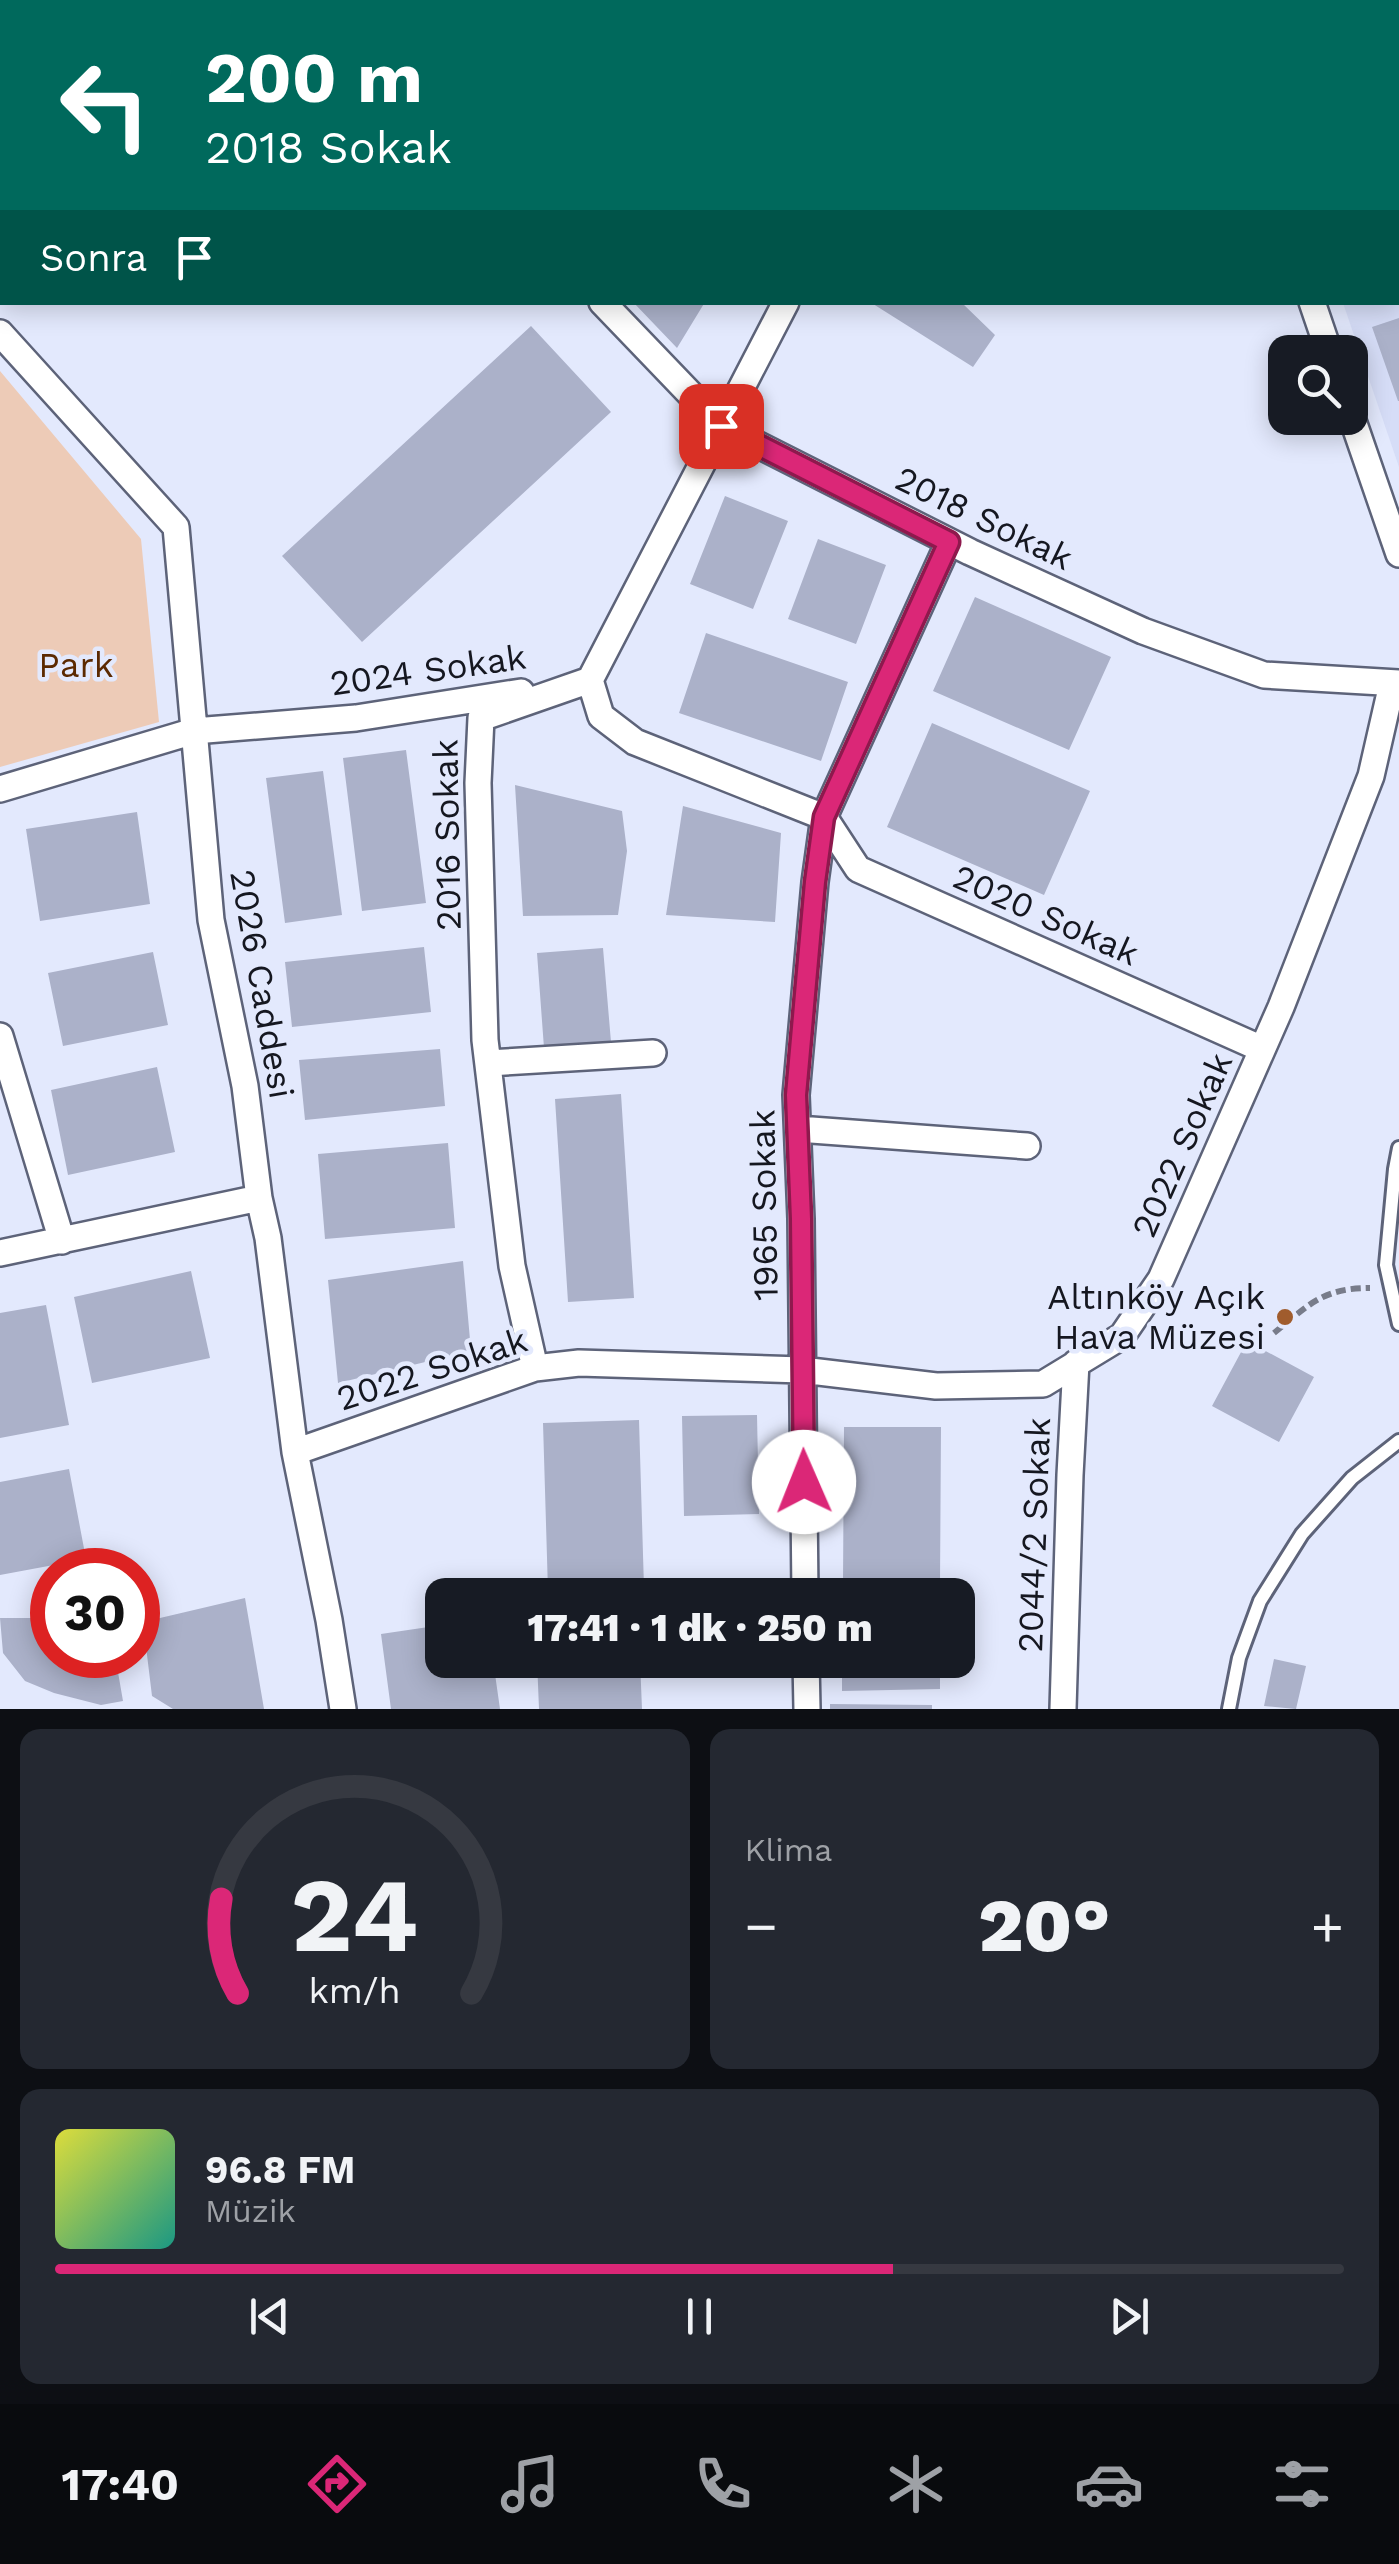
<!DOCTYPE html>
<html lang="tr">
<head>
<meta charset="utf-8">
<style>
	body { margin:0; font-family:"Work Sans",sans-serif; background:#242831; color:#f1f3f6; height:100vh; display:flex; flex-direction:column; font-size:38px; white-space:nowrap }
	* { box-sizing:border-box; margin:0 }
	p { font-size:32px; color:#9ea1a6 }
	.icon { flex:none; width:55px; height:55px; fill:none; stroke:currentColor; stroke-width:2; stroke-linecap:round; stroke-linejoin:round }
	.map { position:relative; height:1709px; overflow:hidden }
	.side { display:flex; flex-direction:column; gap:20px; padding:20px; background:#0d0f14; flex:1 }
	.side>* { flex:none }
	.banner { position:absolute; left:0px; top:0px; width:1400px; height:305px; box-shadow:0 5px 25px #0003; background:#00695c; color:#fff; overflow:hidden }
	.buttons { position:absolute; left:1268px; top:335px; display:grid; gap:20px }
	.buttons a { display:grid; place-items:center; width:100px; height:100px; border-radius:20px; background:#171b24; box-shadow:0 5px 25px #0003; font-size:50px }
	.speed { position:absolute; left:30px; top:1548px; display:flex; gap:20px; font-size:50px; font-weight:700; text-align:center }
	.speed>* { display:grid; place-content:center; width:130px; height:130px; border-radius:50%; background:#171b24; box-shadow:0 5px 25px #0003; line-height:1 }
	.speed .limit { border:15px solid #d22; background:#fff; color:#111 }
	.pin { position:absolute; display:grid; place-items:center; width:85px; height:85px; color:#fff; margin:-42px; border-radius:20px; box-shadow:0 5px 15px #0006 }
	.me { position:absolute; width:110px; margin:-55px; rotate:359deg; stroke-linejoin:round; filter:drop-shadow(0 0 8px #0008) }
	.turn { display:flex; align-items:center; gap:35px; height:210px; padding:0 40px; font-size:45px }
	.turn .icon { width:130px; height:130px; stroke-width:2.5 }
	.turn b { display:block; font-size:70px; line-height:85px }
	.then { display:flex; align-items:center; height:95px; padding:0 40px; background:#0003; gap:20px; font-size:38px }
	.big { font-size:75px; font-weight:800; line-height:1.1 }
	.side .widget { flex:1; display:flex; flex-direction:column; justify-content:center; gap:15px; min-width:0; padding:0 35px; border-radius:20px; background:#242831 }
	.side .dial { align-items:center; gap:0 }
	.dial svg { height:260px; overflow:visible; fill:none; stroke:#363941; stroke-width:7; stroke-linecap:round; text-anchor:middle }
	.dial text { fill:#f1f3f6; stroke:none }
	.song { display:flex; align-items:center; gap:30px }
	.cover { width:120px; height:120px; border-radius:15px; background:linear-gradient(135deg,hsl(60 70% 55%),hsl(170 70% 35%)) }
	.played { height:10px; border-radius:5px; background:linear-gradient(90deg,#db2777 65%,#363941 65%) }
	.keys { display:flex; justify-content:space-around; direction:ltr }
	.heat { display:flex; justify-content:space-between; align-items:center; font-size:55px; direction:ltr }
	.side .tiles { flex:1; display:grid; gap:20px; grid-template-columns:1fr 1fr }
	.widget:last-child { grid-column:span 2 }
	.trip { position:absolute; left:425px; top:1578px; width:550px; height:100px; border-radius:20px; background:#171b24; box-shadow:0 5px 25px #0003; font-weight:800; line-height:100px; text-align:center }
	.tab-bar { display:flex; height:160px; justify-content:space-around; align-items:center; background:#090b0e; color:#9ea1a6 }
	.tab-bar .icon { width:70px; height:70px }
	.tab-bar .active { color:#db2777 }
	.tab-bar b { font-size:45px; color:#f1f3f6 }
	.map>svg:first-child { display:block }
</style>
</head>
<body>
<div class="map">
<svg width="1399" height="1709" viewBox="0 0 1399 1709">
	<rect width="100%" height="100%" fill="#e3e9fd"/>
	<path fill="#d6ddf7" d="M1399 29V467L1343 303 1398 302Z"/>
	<path fill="#edcbb7" d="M838 0H1177L1174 2H840Z
		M0 371 141 539 159 722 0 767Z"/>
	<path fill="#abb1c9" d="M633 302H705L677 348Z
		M870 302H961L995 335 973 367Z
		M1399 318V401H1398L1372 327Z
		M531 326 611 412 362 642 282 556Z
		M725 496 788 521 753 609 690 584Z
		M818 539 886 565 856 644 788 619Z
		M975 597 1111 657 1069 750 933 691Z
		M706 633 848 682 821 761 679 713Z
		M932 723 1090 791 1044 895 887 827Z
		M406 750 426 903 362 911 343 758Z
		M323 771 342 915 285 923 266 778Z
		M515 785 622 811 627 851 618 915 523 916Z
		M683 806 781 833 775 922 666 915Z
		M137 812 150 904 40 921 26 829Z
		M424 947 431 1012 292 1027 285 962Z
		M603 948 611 1042 544 1048 537 953Z
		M153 952 168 1025 63 1046 48 973Z
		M440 1049 445 1106 305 1120 299 1060Z
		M157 1067 175 1152 68 1175 51 1090Z
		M621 1094 634 1298 568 1302 555 1099Z
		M448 1143 455 1228 325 1239 318 1154Z
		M463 1261 471 1351 338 1383 328 1280Z
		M191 1271 210 1358 92 1383 74 1297Z
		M46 1305 69 1425 0 1438V1313Z
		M1247 1341 1314 1377 1279 1442 1212 1406Z
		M757 1415 759 1514 684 1516 682 1416Z
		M639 1420 644 1588 548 1591 543 1423Z
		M844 1427H941L940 1584H843Z
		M69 1469 86 1559 0 1575V1482Z
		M245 1598 264 1709H173L152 1696 143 1622Z
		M0 1618H52V1655H115L123 1701 101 1705 54 1693 25 1681 3 1653Z
		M442 1625V1660H493L500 1709H391L381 1634Z
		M1274 1659 1306 1666 1296 1709 1264 1706Z
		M537 1660H640L642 1709H539Z
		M842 1660H940V1689L842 1691Z
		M830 1704 932 1705V1709H830Z"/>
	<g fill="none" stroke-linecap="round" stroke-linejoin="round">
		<g stroke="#5d6379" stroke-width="18">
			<path id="service" d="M1399 1148 1395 1169 1386 1265 1399 1324
				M1229 1709 1239 1658 1260 1601 1302 1534 1352 1478 1399 1441"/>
		</g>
		<g stroke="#5d6379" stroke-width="30">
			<path id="minor" d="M784 0 786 2
				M1212 0V2
				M1319 2 1328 0
				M602 302 721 426 970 552 1143 631 1264 675 1399 683
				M1312 302 1329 352
				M0 333 176 527 211 920 245 1086 259 1198 268 1238 295 1452 329 1620 343 1709
				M1350 412 1399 554
				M590 680 601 716 635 742 824 817 858 869 1262 1049
				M0 789 194 731 356 718 521 692
				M0 1036 62 1241
				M488 1063 653 1053
				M798 1129 1027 1146
				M0 1253 259 1198
				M535 1368 512 1266 485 1040 478 783 481 718 590 680 786 302
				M295 1452 535 1368 579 1363 802 1370 936 1386 1043 1384 1122 1336 1161 1279 1281 1007 1371 776 1392 684
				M805 1595 801 1219 796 1095 815 882 824 817 949 542
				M806 1660 807 1709
				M1063 1709 1070 1475 1076 1363"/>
		</g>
		<g stroke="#5d6379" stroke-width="40">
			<path id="secondary" d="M166 2 170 0
				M316 2 319 0
				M0 117 2 115
				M0 217 2 215"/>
		</g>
		<path stroke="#787c8a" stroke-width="6" stroke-dasharray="10 5" stroke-linecap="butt" d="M1274 1333C1309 1305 1322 1288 1370 1288"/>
		<use href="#service" stroke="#fff" stroke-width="12"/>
		<use href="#minor" stroke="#fff" stroke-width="25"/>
		<use href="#secondary" stroke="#fff" stroke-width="35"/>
	</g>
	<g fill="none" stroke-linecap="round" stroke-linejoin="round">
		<g stroke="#8e194d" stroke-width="25">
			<path id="route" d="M721 426 949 542 824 817 815 882 796 1095 801 1219 804 1482"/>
		</g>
		<use href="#route" stroke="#db2777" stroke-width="18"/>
	</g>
	<circle fill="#a05c2d" stroke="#e3e9fd" stroke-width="4" cx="1285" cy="1317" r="10"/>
	<g text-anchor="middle" stroke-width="9" stroke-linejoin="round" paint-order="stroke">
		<g font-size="35" fill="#151720" stroke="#e3e9fd">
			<text transform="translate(984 518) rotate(26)" y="12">2018 Sokak</text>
			<text transform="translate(428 670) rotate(-8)" y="12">2024 Sokak</text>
			<text transform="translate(447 835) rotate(-91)" y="12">2016 Sokak</text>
			<text transform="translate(1046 915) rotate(24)" y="12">2020 Sokak</text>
			<text transform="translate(262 984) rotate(80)" y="12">2026 Caddesi</text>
			<text transform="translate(1182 1145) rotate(-66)" y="12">2022 Sokak</text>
			<text transform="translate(764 1205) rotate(-91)" y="12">1965 Sokak</text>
			<text transform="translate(432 1369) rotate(-18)" y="12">2022 Sokak</text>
			<text transform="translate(1034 1535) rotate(-88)" y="12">2044/2 Sokak</text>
		</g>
		<g font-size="35" fill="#5b2901" stroke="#e3e9fd">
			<text x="76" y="677">Park</text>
		</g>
		<g font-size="35" fill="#151720" stroke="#e3e9fd" text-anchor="end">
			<text x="1265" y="1309">Altınköy Açık<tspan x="1265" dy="40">Hava Müzesi</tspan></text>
		</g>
	</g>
</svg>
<div class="buttons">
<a><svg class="icon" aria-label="search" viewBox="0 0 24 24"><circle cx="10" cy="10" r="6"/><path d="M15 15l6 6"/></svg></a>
</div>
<div class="speed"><div class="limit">30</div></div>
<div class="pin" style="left:721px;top:426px;background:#d93025"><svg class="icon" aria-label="arrive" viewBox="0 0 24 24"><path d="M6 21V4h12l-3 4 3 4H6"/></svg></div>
<svg class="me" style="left:804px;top:1482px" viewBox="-20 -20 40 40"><circle r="19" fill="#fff"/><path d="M0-13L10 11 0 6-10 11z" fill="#db2777"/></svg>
<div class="trip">17:41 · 1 dk · 250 m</div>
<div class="banner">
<div class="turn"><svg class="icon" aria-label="left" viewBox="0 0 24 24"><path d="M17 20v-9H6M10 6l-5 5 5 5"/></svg><div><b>200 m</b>2018 Sokak</div></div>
<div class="then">Sonra<svg class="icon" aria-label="arrive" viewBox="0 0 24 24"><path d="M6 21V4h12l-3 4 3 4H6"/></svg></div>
</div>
</div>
<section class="side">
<div class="tiles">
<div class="widget dial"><svg viewBox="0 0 100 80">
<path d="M14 69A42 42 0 1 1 86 69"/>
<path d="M14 69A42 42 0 0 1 9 40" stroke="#db2777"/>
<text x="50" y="56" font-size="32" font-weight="700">24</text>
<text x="50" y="72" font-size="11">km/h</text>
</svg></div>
<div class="widget"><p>Klima</p>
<div class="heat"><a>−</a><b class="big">20°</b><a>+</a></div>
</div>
<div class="widget">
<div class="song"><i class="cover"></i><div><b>96.8 FM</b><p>Müzik</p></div></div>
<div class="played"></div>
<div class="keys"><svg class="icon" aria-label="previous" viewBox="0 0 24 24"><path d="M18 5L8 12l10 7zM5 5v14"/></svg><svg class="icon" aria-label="pause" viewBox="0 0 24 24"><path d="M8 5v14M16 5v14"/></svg><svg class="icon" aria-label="next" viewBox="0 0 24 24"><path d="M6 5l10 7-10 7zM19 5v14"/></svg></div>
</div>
</div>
</section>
<nav class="tab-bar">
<b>17:40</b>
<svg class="icon active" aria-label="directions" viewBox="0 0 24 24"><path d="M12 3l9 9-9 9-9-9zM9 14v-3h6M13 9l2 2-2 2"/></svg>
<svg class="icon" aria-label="music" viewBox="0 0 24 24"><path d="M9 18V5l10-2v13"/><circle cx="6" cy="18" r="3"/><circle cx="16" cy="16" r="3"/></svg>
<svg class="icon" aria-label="phone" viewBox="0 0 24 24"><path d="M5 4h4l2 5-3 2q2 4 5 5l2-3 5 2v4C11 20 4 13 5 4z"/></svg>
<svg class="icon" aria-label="climate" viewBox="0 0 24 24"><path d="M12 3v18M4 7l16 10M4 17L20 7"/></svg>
<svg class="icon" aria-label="car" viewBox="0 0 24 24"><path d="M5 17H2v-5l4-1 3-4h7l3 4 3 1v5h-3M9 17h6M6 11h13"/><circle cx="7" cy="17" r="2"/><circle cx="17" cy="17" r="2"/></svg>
<svg class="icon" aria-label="filters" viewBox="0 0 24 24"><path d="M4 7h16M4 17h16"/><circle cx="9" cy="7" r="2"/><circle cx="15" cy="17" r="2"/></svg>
</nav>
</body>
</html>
